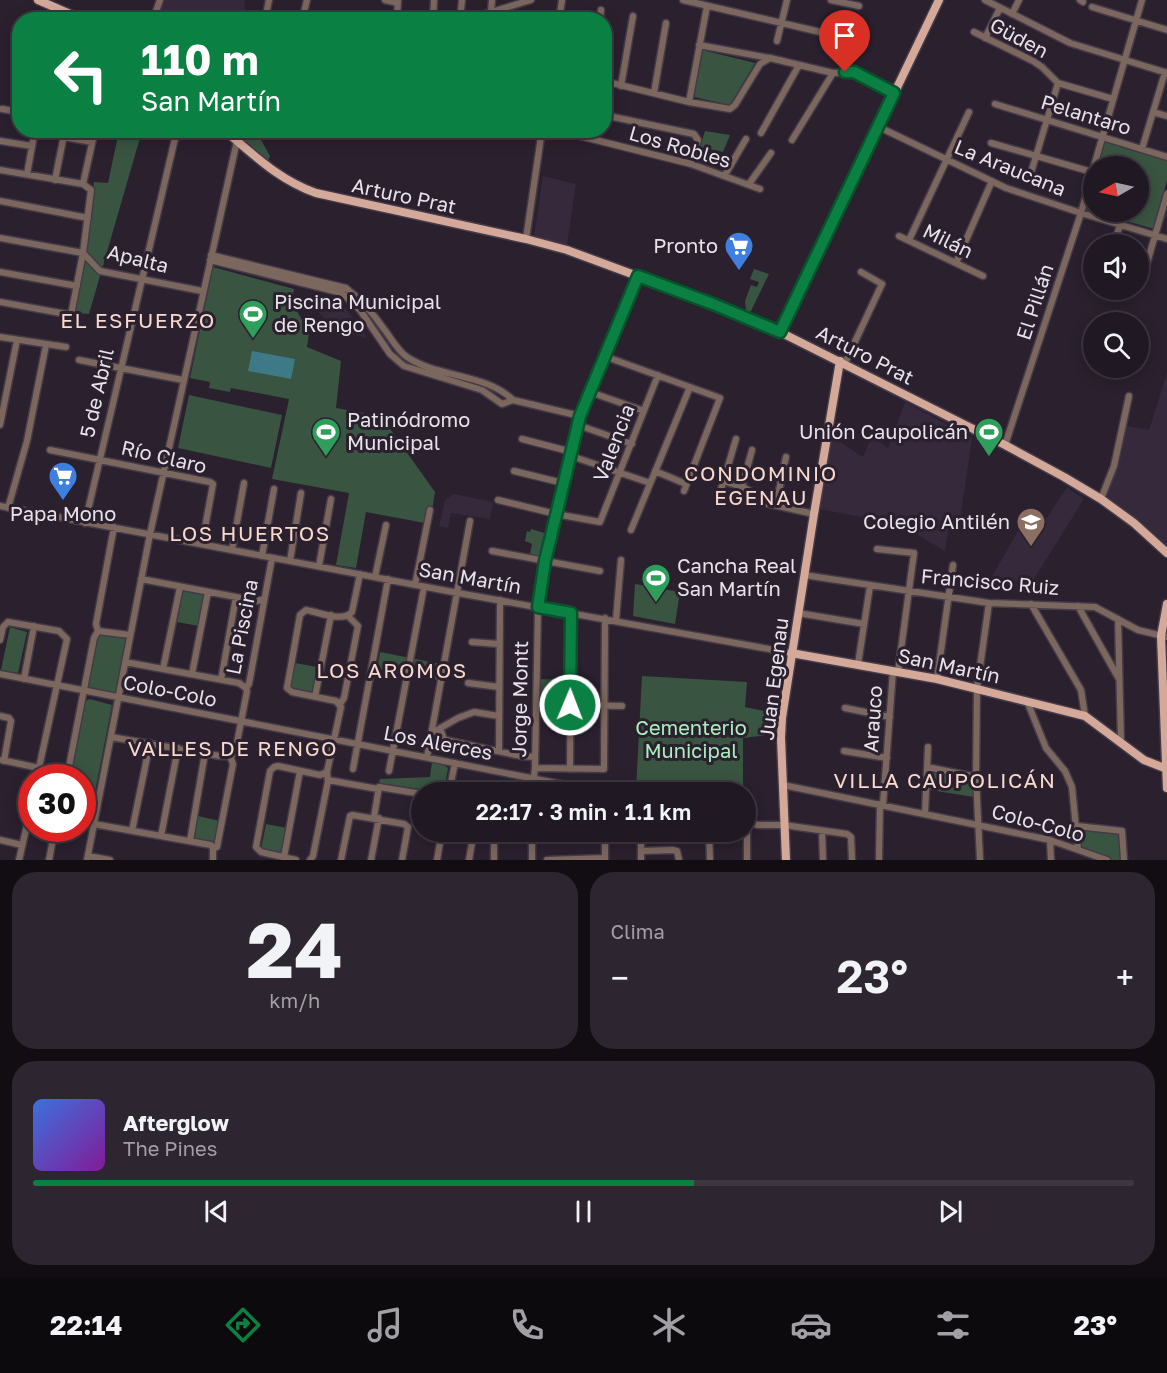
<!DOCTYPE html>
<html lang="es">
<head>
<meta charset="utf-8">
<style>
	body { margin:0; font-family:"Golos Text",sans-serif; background:#2d252f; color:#f1f3f6; height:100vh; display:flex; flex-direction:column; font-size:22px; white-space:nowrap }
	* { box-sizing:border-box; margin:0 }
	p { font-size:20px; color:#a2a0a5 }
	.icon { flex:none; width:33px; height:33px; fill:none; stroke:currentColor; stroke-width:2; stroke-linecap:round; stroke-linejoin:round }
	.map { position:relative; height:860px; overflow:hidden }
	.panel { display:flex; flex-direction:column; gap:12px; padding:12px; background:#120d13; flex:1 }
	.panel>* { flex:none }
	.guide { position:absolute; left:12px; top:12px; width:600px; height:126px; border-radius:24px; box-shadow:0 3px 15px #0003,0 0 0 2px #3d3740; background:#0b8043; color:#fff; overflow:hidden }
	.needle { width:39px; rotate:261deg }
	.fabs { position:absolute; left:1083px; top:156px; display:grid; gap:12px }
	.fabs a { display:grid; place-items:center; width:66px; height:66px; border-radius:50%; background:#201822; box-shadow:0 3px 15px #0003,0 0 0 2px #3d3740; font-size:30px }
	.speed { position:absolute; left:18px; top:764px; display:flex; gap:12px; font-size:30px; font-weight:700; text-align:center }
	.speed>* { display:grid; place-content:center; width:78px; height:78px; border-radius:50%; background:#201822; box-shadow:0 3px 15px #0003,0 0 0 2px #3d3740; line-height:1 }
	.speed .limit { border:9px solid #d22; background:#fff; color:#111 }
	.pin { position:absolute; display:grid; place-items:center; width:51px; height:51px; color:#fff; margin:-62px -26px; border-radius:50% 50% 50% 0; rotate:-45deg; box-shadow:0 0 6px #0007 }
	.pin .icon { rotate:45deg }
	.me { position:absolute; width:66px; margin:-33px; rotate:1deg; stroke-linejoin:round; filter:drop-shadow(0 0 4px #0008) }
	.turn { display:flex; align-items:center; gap:21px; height:126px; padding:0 30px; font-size:27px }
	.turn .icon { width:78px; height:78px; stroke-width:2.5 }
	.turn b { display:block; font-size:42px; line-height:51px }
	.big { font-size:45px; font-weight:600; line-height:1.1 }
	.panel .widget { flex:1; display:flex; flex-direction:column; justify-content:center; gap:9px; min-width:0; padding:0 21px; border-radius:24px; background:#2d252f }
	.panel .dial { align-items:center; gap:0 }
	.dial b { font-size:78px; line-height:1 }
	.song { display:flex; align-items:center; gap:18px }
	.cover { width:72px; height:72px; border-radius:9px; background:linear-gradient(135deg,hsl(220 70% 55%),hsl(290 70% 35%)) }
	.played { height:6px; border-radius:3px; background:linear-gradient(90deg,#0b8043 60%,#3d3740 60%) }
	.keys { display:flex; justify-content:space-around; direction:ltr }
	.heat { display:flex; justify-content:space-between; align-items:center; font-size:33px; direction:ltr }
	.panel .tiles { flex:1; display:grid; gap:12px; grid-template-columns:1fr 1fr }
	.widget:last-child { grid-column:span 2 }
	.trip { position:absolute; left:411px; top:782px; width:345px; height:60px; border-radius:30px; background:#201822; box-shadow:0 3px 15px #0003,0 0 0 2px #3d3740; font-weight:600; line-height:60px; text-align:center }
	.tabs { display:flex; height:96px; justify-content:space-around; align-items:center; background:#0d0a0e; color:#a2a0a5 }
	.tabs .icon { width:42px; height:42px }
	.tabs .current { color:#0b8043 }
	.tabs b { font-size:27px; color:#f1f3f6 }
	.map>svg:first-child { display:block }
</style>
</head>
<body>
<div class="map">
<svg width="1167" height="860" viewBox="0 0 1167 860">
	<rect width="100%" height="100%" fill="#2a202e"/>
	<path fill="#36293c" d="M165 0H244L246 19H157Z
		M543 176 576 184 567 245 534 237Z
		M317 296 345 307 367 338 334 330 311 303Z
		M1167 373V550L1105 497 1119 463 1127 426 1149 430Z
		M905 402 972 438 960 520 950 518 945 551 899 524 819 509 831 436 863 457 872 436 888 448Z
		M1067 487 1084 499 1032 582 991 578 1031 508 1047 518Z
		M454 494 493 502 490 519 451 513 448 528 439 526 445 500Z"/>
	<path fill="#395441" d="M702 50 755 63 730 105 694 97Z
		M119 131H142L89 314 75 313 94 182 108 183Z
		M222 131H256L270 156 267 164Z
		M705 131 730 135 723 152 700 147Z
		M1104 141 1167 160V180L1154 229 1085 209 1093 178 1094 212H1138V166H1097Z
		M213 267 294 289 292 302 309 333 307 347 341 361 336 408 381 416 435 492 430 524 366 512 356 568 336 565 349 493 272 479 289 399 231 388 230 392 209 388 210 382 190 378Z
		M754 269 769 274 750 313 746 311 745 301 751 285 757 287 759 282 750 279Z
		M189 395 282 415 271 468 178 448Z
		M531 529 548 534 542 560 529 558 532 544 525 541 527 531 530 532Z
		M635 584 680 592 675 624 633 616Z
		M183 591 205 595 199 626 177 622Z
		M10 627 27 632 18 673 1 670Z
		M101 633 123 637 126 640 116 691 114 693 88 687 97 637Z
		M380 652 441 664 438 680 377 669Z
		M295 663 317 667 312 693 290 688Z
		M642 676 747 682 745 707 779 714 778 734 743 738V792H672L636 789Z
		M538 679 566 680V702L537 701Z
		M90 699 112 705 95 792 91 795 83 793 82 777H71L85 701Z
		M432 762 444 765 448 768 445 786 440 792 379 783 380 779 430 777Z
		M930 771 973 778 974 797 930 790Z
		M198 816 220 821 216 842 194 839Z
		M266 824 287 828 282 853 261 849Z
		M1078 828 1121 832 1123 860H1102L1079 850Z"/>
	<path fill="#3e7988" d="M252 351 295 359 291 379 248 371Z"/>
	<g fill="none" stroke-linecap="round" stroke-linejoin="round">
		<g stroke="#453b48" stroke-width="9">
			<path id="minor" d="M385 0 398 3
				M683 0 863 42
				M831 0 859 6
				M985 0 1070 43 1167 73
				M1080 0 1083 2
				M1092 7 1167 30
				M491 12 492 0
				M303 14 325 20
				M1012 14 1019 0
				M153 20 160 0
				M265 20 269 0
				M302 20 307 0
				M397 20 398 0
				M433 20 434 0
				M460 20 462 0
				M465 20 531 0
				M559 20 562 0
				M600 20 601 10
				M974 32 1033 61 1042 67 1058 83 1113 99
				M985 38 1000 8
				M777 41 787 0
				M699 45 769 58
				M604 81 689 102 730 109 735 105 760 64 770 58 833 73 854 72 894 93
				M621 86 633 16
				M654 93 666 23
				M689 102 707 6
				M995 104 1167 157
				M2 109 20 112
				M1153 112 1167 116
				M604 115 694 134 698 140 691 164
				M879 127 1006 188 1081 213 1167 239
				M556 130 691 164 760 189
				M761 133 799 65
				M64 137 92 142
				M792 140 833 73
				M0 141 32 146
				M991 143 1092 172
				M1142 149 1165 72
				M1094 166 1142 0
				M0 170 83 184 91 190 83 253 71 315
				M27 174 35 130
				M725 175 746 139
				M1030 176 1058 83
				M55 180 65 130
				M83 184 95 130
				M749 184 771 153
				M0 201 88 218
				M899 236 983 276
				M0 238 83 253 100 271 202 291
				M526 239 542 130
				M909 240 969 112
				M1114 244 1120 225
				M211 255 346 288C361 300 373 313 384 329 391 338 397 350 407 357 438 378 485 373 513 400L580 416
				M210 260 342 293 360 310 390 354 404 366 482 390 502 404 513 400
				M956 263 992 181
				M0 272 77 286
				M1141 284 1167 194
				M0 302 77 316
				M0 337 66 347
				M604 356 720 398 684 491
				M79 360 183 380
				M845 363 882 284 861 272
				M590 392 644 411
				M0 425 17 340
				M578 425 632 444
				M522 439 572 452 577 458 650 483
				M736 439 720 493 814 514
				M1005 445 1081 213 1094 167
				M50 450 210 482 213 484 202 544
				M514 471 563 483
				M655 471 686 484
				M723 481C736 485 753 488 759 501
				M742 487 752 450
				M1101 499 1114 466 1129 396
				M498 500 556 514 600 522 658 375
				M776 505 786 457
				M0 506 458 593 791 653
				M8 508 27 441 46 345
				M85 523 177 130
				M631 530 690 387
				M877 549 914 553 898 672
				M232 550 244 483
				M492 551 600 571
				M262 556 274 489
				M290 561 301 493
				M319 566 331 499
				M804 575 989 603 1095 607 1138 630 1167 637
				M375 577 386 525
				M141 579 257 601 264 599
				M415 585 430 510
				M1031 604 1081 690 1085 716
				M1078 606 1119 679
				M798 613 864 624
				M1118 619 1121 742
				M616 620 621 560
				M98 631 130 635
				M0 640 3 627 8 622 59 631 67 639 37 777
				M472 642 499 644
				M125 662 239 683 246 688
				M858 664 870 586
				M163 669 180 587
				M0 674 602 792
				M192 674 208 592
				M24 679 34 626
				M937 679 953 565
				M221 680 236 597
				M468 683 499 687
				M315 697 331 615
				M1027 701 1046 748 1065 771 1072 787 1078 849
				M340 704 344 698 358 626 348 616
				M536 704 622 706
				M845 708 890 717
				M0 716 9 718 11 721 4 761
				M437 730 458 718 474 712 499 716
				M432 732 441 731 444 739 450 741 516 755
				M111 737 220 756H230L235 753 247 691 246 688 249 684 272 558
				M499 751 500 600
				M844 751 887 758
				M520 756 535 757
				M427 757 470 521
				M2 760 39 768
				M927 767 976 777
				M535 768 604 769 605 618
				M353 769 388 579
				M570 769 571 613
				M389 771 424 587
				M67 777 94 638 98 631 96 624 114 527
				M328 780 378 789
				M783 785 1050 840 1107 860
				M449 792 455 763
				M532 792 535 768 538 607 545 561 580 416 638 277
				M82 797 98 800
				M883 805 893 671
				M925 813 928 747
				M374 817 379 787 422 794
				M746 822 758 825H784L847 834 851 837 852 860
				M747 822V860
				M94 824 211 845 213 848
				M1077 826 1122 831 1124 860
				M132 831 150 743
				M605 831V860
				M641 831V860
				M709 831 710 860
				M822 831 823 860
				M532 832 569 831
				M161 836 178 748
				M0 840 22 845
				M1050 840 1051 860
				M190 841 205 753
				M213 848 217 847 233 764 230 756
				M641 851 673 850 677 851 679 860
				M88 856 110 860
				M284 857 300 771
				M19 860 32 803
				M49 860 55 828
				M87 860 150 534 237 141
				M213 860V848
				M296 860 261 852 256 847 270 771 274 767 278 766 320 775 327 772 341 707 336 701 292 692 287 688 300 615 306 610C319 612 342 623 352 612L360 574
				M310 860 313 856 328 781 327 772
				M341 860 350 816 352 815 404 824 408 827 402 860
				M371 860 379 818
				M437 860 442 831
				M469 860 474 831
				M494 860V831
				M532 860V831
				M547 860 605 858
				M879 860 880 804
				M980 860 976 777 977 688 989 603"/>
		</g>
		<g stroke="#453b48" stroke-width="11">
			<path id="major" d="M38 0 84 20
				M224 130C254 155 279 180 316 193L526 239 567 250 713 304 780 332 1005 445 1064 477 1101 499 1134 523 1167 553
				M780 332 939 0
				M1167 604 1161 636 1167 788
				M791 653 937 679 1085 716 1144 760 1167 769
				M786 860 781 738 782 718 814 514 840 361"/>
		</g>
		<use href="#minor" stroke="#7c675f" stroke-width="6"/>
		<use href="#major" stroke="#d4a99a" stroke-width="8"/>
	</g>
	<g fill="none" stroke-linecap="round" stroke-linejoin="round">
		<g stroke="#07532c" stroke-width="15">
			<path id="route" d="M570 705 571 613 538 607 545 561 580 416 638 276 713 304 780 332 894 93 854 72H845"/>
		</g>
		<use href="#route" stroke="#0b8043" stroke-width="10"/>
	</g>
	<defs>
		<g id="supermarket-pin" transform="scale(1.5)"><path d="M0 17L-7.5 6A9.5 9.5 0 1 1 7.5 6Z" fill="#3f7fe0" stroke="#2a202e"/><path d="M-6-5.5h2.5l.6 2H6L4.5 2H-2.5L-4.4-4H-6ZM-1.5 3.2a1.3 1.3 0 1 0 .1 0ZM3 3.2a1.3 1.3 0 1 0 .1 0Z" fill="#fff"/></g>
		<g id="stadium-pin" transform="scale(1.5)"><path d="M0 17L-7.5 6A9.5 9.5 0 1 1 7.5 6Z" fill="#2e9e5b" stroke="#2a202e"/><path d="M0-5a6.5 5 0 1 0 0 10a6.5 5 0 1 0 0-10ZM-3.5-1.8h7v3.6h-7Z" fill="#fff"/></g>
		<g id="school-pin" transform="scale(1.5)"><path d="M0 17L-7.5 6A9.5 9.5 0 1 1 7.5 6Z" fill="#8d6e63" stroke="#2a202e"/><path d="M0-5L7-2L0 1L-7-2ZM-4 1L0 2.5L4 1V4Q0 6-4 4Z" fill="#fff"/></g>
	</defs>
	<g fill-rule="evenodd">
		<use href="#supermarket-pin" x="739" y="246"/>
		<use href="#stadium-pin" x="253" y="314"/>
		<use href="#stadium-pin" x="326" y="432"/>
		<use href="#stadium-pin" x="989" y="432"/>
		<use href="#supermarket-pin" x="63" y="476"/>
		<use href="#school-pin" x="1031" y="522"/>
		<use href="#stadium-pin" x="656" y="578"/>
	</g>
	<g text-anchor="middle" stroke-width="6" stroke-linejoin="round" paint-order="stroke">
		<g font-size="20" fill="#e8e2eb" stroke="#2a202e">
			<text transform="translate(1019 38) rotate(28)" y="7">Güden</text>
			<text transform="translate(1086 115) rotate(17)" y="7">Pelantaro</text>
			<text transform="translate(680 147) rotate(16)" y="7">Los Robles</text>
			<text transform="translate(1010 168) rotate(22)" y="7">La Araucana</text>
			<text transform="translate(404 196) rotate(12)" y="7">Arturo Prat</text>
			<text transform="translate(948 241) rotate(26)" y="7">Milán</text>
			<text transform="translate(138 259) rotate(14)" y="7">Apalta</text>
			<text transform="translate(1035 302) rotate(-72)" y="7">El Pillán</text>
			<text transform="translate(865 355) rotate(27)" y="7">Arturo Prat</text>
			<text transform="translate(97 393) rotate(-77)" y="7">5 de Abril</text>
			<text transform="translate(614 443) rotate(-69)" y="7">Valencia</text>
			<text transform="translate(164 457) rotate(13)" y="7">Río Claro</text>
			<text transform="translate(470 578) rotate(10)" y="7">San Martín</text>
			<text transform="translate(990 582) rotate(5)" y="7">Francisco Ruiz</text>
			<text transform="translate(242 627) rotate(-79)" y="7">La Piscina</text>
			<text transform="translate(949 666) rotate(12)" y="7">San Martín</text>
			<text transform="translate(774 679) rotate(-83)" y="7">Juan Egenau</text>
			<text transform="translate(170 691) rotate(11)" y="7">Colo-Colo</text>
			<text transform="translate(520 699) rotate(-89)" y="7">Jorge Montt</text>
			<text transform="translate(873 719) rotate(-86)" y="7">Arauco</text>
			<text transform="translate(438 743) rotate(11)" y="7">Los Alerces</text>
			<text transform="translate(1038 823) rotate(15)" y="7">Colo-Colo</text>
		</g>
		<g font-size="20" fill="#e8e2eb" stroke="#2a202e" text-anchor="end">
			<text x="718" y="253">Pronto</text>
			<text x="274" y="309" text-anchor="start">Piscina Municipal<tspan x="274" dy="23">de Rengo</tspan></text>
			<text x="347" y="427" text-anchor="start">Patinódromo<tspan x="347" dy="23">Municipal</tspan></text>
			<text x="968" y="439">Unión Caupolicán</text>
			<text x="63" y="521" text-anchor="middle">Papa Mono</text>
			<text x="1010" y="529">Colegio Antilén</text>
			<text x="677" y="573" text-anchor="start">Cancha Real<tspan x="677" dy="23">San Martín</tspan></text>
		</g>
		<g font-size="20" fill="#abefbf" stroke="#2a202e">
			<text x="691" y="735">Cementerio<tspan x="691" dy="23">Municipal</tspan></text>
		</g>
		<g font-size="21" letter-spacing="1.5" fill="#f9d8cd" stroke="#2a202e">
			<text x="138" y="328">EL ESFUERZO</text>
			<text x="761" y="481">CONDOMINIO<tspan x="761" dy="24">EGENAU</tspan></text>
			<text x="250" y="541">LOS HUERTOS</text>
			<text x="392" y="678">LOS AROMOS</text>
			<text x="233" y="756">VALLES DE RENGO</text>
			<text x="945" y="788">VILLA CAUPOLICÁN</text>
		</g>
	</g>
</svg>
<div class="fabs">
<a><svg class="needle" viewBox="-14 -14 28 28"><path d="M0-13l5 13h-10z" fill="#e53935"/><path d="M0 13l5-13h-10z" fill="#a2a0a5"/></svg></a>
<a><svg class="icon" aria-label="sound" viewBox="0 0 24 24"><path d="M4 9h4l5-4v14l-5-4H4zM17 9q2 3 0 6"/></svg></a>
<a><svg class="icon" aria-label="search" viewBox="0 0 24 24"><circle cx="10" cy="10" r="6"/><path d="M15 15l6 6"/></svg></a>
</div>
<div class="speed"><div class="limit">30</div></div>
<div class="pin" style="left:845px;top:72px;background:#d93025"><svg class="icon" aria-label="arrive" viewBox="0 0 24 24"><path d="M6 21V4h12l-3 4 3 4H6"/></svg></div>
<svg class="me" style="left:570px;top:705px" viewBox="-20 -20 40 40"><circle r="17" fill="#0b8043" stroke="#fff" stroke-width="3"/><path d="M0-11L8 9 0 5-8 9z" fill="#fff"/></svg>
<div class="trip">22:17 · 3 min · 1.1 km</div>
<div class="guide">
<div class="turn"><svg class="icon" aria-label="left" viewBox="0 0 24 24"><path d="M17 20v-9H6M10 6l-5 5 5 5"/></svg><div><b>110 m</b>San Martín</div></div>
</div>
</div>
<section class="panel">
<div class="tiles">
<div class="widget dial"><b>24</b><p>km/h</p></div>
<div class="widget"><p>Clima</p>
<div class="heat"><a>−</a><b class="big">23°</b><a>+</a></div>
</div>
<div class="widget">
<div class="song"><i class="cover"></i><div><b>Afterglow</b><p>The Pines</p></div></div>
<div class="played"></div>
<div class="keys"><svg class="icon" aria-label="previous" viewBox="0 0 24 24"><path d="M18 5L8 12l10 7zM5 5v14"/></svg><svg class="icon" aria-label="pause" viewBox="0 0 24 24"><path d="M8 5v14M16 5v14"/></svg><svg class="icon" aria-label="next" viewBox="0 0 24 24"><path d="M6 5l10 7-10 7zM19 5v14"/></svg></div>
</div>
</div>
</section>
<nav class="tabs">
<b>22:14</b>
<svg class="icon current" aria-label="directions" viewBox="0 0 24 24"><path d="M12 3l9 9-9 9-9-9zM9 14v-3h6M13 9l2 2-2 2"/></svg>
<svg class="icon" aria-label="music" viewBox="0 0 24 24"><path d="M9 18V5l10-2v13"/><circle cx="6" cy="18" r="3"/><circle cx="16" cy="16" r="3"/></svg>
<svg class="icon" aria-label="phone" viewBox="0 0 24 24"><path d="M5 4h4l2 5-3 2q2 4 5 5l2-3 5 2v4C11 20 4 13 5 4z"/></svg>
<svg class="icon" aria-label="climate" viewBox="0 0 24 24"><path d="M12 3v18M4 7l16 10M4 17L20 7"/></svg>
<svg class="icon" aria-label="car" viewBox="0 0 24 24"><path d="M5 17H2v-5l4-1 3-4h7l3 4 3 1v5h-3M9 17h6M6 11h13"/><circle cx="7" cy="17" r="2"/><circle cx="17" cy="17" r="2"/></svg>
<svg class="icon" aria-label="filters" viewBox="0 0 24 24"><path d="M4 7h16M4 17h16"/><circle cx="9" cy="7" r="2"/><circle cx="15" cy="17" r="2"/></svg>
<b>23°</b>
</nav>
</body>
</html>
